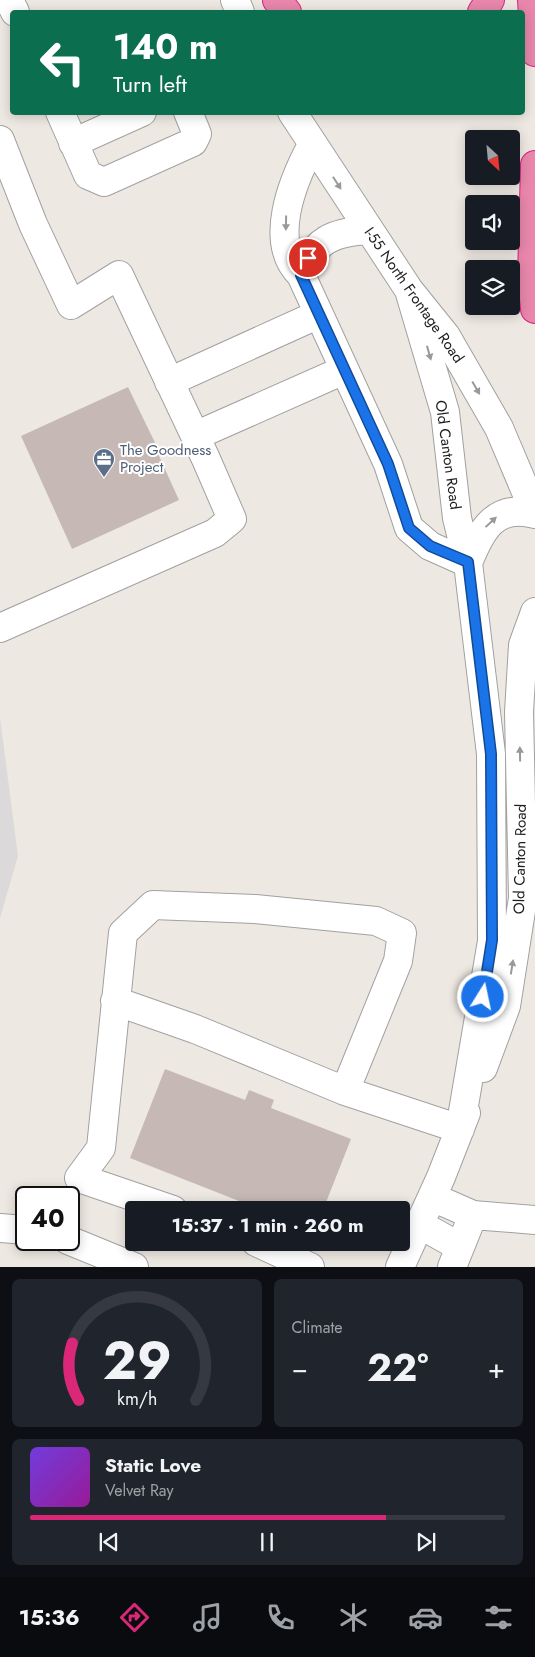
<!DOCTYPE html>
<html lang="en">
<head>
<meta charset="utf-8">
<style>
	body { margin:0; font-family:Jost,sans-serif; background:#20242c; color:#f1f3f6; height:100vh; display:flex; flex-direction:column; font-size:19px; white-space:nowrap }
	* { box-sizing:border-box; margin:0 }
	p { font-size:16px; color:#9ea1a6 }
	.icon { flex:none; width:28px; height:28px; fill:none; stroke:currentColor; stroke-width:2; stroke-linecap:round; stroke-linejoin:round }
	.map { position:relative; height:1267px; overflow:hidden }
	.details { display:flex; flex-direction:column; gap:12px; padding:12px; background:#0d0f14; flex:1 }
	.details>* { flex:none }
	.hud { position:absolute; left:10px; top:10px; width:515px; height:105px; border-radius:5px; box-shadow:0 2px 12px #0003; background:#0b6e4f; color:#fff; overflow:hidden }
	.needle { width:32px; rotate:154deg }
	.tools { position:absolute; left:465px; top:130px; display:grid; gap:10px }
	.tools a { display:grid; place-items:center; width:55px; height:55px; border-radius:5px; background:#171b24; box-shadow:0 2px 12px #0003; font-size:25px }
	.speed { position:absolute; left:15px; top:1186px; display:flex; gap:10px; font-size:25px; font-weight:700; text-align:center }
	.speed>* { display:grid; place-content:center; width:65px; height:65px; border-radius:50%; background:#171b24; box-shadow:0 2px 12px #0003; line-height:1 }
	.speed .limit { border:2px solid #111; border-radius:8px; background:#fff; color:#111 }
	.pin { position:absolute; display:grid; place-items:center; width:42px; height:42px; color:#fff; margin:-21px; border:2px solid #fff; border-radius:50%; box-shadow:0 1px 5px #0007 }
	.me { position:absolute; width:55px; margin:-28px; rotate:10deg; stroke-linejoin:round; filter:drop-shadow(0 0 4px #0008) }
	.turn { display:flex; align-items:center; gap:18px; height:105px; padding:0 20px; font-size:22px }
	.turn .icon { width:65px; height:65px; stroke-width:2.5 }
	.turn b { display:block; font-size:35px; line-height:42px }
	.big { font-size:38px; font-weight:700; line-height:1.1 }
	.details .widget { flex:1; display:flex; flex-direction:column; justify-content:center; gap:8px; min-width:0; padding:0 18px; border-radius:8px; background:#20242c }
	.details .dial { align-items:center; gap:0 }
	.dial svg { height:130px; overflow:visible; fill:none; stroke:#363941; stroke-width:7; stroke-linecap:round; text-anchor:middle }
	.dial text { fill:#f1f3f6; stroke:none }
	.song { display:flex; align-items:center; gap:15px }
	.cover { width:60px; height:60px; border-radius:8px; background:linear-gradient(135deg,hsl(260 70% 55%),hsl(300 70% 35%)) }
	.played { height:5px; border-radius:2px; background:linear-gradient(90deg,#db2777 75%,#363941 75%) }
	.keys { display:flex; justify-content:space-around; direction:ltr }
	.heat { display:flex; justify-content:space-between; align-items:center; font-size:28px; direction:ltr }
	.details .tiles { flex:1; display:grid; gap:12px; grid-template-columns:1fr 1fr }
	.widget:last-child { grid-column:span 2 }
	.trip { position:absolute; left:125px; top:1201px; width:285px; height:50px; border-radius:5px; background:#171b24; box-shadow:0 2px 12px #0003; font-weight:700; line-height:50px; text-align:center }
	.dock { display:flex; height:80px; justify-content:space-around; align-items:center; background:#090b0e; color:#9ea1a6 }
	.dock .icon { width:35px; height:35px }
	.dock .current { color:#db2777 }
	.dock b { font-size:22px; color:#f1f3f6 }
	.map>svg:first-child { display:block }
</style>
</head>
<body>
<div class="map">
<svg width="535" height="1267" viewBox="0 0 535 1267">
	<rect width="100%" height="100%" fill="#eee8e2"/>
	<path fill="#dbd9da" d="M0 718 18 856 0 918Z"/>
	<path fill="#c6b9b5" d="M128 387 161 455 159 456 179 500 72 549 21 436Z
		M165 1069 245 1100 249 1090 274 1100 271 1108 351 1139 323 1210H262L130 1158Z"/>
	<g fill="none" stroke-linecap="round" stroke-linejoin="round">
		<g stroke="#a1a1a1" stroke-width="30">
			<path id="minor" d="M9 0 15 12
				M235 0 240 12
				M60 112 88 175 104 182 193 142 197 134 188 112
				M292 112 409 290 446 336 499 428 535 513
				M0 140 33 224 71 305 119 275 206 459 232 519 215 533 0 628
				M73 143 142 112
				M312 145C293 180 267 242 301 275L388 464 409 528 430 546 468 563
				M301 275C314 240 333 232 369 230
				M409 290 445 412 457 518 468 563 491 754 492 941 460 1129
				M169 382 319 314
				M195 436 344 370
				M468 563C481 530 495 503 535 514
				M115 1001 195 1029 345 1091 460 1129
				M483 1068 506 1006 523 898 519 712 523 645 535 612
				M432 1197 473 1215 535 1220
				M173 1210 79 1178 101 1148 123 933 153 905 255 909 376 921 402 933 398 961 345 1091
				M419 1224 460 1247
				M0 1228 26 1230
				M68 1240 134 1267
				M256 1242 310 1267
				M400 1267 441 1177 466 1113
				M452 1267 473 1215"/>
		</g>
		<g stroke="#db2082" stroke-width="30">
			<path id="highway" d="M277 0 287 12
				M532 0 535 52
				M482 12 490 0
				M535 165 532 277 535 309"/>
		</g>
		<use href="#minor" stroke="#fff" stroke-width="28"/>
		<use href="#highway" stroke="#e887ab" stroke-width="28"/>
	</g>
	<defs><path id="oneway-solid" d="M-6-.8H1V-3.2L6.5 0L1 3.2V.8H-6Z" transform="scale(1.25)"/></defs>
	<g fill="#999">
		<use href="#oneway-solid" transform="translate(337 183) rotate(57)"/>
		<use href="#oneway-solid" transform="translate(286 223) rotate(91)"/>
		<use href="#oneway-solid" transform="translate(429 353) rotate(74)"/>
		<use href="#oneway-solid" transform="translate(476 388) rotate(60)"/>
		<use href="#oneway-solid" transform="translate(491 522) rotate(-43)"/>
		<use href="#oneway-solid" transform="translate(520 754) rotate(-91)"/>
		<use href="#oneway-solid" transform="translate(512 967) rotate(-81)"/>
	</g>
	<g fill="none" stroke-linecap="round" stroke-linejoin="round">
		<g stroke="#114b97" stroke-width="12">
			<path id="route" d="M308 258 301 275 388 464 409 528 430 546 468 562 491 754 492 940 483 997"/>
		</g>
		<use href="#route" stroke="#1a73e8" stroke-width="9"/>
	</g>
	<defs>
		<g id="office-pin" transform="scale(1.125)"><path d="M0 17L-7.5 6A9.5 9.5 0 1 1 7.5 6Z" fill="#5c6f8a" stroke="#fff"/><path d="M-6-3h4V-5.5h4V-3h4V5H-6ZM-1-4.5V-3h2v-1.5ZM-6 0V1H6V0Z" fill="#fff"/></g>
	</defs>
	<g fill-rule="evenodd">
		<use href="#office-pin" x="104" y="459"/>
	</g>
	<g text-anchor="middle" stroke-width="4" stroke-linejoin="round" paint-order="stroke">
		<g font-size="15" fill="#1d1d1d" stroke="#fff">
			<text transform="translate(414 295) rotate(55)" y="5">I-55 North Frontage Road</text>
			<text transform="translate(448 455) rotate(82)" y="5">Old Canton Road</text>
			<text transform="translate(520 859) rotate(-89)" y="5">Old Canton Road</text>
		</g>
		<g font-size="15" fill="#4e5e75" stroke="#fff" text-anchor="start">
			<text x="120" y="455">The Goodness<tspan x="120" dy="17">Project</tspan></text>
		</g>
	</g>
</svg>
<div class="tools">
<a><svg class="needle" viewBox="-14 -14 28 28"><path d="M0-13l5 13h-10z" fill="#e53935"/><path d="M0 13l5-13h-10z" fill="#9ea1a6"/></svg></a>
<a><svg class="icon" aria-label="sound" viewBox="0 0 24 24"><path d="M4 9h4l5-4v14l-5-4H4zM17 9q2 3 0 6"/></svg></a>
<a><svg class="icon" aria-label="layers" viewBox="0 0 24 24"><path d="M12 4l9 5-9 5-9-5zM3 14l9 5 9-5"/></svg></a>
</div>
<div class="speed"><div class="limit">40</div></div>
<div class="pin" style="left:308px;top:258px;background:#d93025"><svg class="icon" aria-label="arrive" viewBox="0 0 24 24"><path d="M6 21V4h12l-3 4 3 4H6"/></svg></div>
<svg class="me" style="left:483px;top:997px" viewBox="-20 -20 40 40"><circle r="17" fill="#1a73e8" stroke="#fff" stroke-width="3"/><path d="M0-11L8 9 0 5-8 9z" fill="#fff"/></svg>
<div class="trip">15:37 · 1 min · 260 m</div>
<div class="hud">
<div class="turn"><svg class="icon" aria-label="left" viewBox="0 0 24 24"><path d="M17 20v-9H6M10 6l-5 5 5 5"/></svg><div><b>140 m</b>Turn left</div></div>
</div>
</div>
<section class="details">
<div class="tiles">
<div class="widget dial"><svg viewBox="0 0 100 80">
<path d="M14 69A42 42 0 1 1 86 69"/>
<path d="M14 69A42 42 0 0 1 10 34" stroke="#db2777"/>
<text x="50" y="56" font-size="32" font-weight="700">29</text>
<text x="50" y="72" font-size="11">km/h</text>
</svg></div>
<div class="widget"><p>Climate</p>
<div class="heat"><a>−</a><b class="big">22°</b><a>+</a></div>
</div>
<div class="widget">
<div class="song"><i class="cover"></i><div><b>Static Love</b><p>Velvet Ray</p></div></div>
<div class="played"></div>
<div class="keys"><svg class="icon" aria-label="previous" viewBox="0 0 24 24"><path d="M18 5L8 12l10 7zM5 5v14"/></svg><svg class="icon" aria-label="pause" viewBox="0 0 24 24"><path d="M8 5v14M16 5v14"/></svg><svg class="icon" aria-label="next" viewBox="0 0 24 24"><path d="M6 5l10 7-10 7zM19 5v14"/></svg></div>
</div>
</div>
</section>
<nav class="dock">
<b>15:36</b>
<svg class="icon current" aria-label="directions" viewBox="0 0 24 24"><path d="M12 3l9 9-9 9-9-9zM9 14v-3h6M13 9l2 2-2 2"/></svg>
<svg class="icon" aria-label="music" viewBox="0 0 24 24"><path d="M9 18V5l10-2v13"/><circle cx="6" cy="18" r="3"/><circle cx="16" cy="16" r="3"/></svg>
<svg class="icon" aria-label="phone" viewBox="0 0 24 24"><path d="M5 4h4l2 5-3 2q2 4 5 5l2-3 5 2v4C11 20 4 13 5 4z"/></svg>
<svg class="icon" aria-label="climate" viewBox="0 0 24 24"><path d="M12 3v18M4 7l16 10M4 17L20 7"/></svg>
<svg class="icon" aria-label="car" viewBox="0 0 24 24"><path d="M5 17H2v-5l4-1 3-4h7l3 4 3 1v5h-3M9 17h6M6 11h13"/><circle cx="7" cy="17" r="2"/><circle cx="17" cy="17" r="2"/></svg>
<svg class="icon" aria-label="filters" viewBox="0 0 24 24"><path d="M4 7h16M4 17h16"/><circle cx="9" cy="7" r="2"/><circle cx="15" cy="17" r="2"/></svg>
</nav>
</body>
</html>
